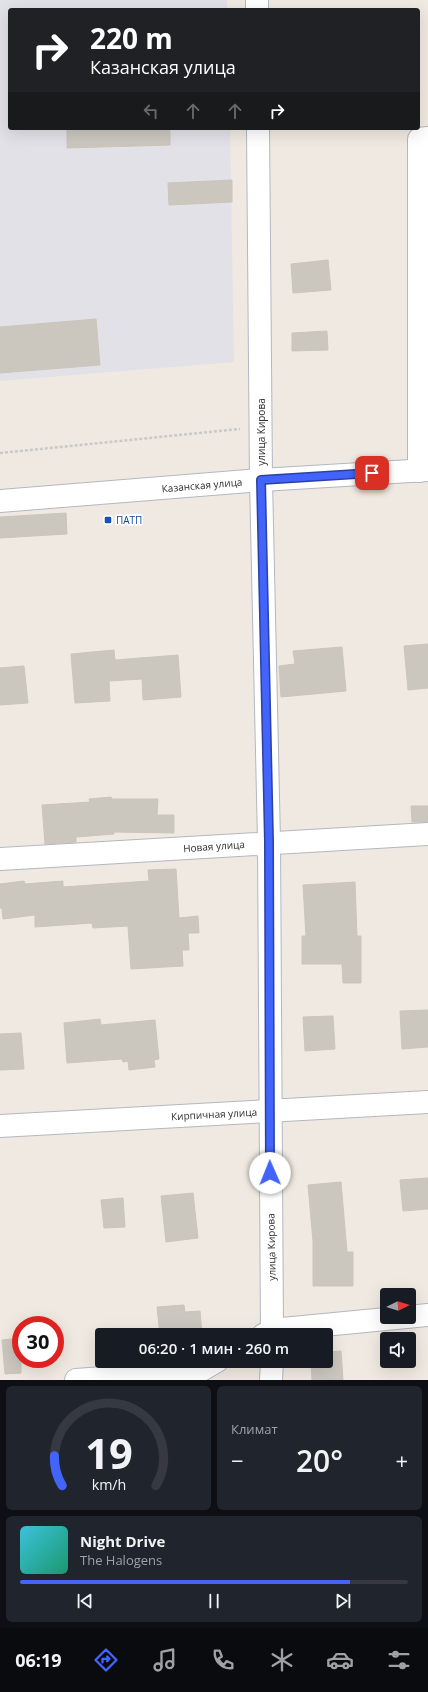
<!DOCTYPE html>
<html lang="ru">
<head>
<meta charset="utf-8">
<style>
	body { margin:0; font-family:"Open Sans",sans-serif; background:#20242c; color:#f1f3f6; height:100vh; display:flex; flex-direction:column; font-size:15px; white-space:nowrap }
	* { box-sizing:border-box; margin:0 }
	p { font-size:13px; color:#9ea1a6 }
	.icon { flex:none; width:22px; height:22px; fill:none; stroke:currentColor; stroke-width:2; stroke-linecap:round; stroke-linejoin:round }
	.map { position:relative; height:1380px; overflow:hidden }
	.side { display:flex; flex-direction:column; gap:6px; padding:6px; background:#0d0f14; flex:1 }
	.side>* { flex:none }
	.hud { position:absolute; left:8px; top:8px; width:412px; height:122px; border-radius:4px; box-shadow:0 4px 16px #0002; background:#202124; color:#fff; overflow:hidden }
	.needle { width:26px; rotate:85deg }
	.buttons { position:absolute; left:380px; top:1288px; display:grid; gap:8px }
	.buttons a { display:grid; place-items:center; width:36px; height:36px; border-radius:4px; background:#171b24; box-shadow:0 4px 16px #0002; font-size:20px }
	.speed { position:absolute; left:12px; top:1316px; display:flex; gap:8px; font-size:20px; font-weight:700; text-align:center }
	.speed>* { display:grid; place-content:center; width:52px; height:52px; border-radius:50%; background:#171b24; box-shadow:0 4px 16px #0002; line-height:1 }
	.speed .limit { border:6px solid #d22; background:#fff; color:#111 }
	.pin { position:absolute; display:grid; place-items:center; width:34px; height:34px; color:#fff; margin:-17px; border-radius:8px; box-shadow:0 2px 6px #0006 }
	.me { position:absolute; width:44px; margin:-22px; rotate:359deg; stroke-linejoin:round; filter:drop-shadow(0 0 3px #0008) }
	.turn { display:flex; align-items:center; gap:14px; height:84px; padding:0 16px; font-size:18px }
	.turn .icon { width:52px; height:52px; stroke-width:2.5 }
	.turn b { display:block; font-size:28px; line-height:34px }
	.lanes { display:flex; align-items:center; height:38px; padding:0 16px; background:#0003; justify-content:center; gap:20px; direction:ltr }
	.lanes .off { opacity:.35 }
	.big { font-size:30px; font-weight:600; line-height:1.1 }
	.side .card { flex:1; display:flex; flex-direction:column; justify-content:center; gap:6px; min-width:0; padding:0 14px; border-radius:6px; background:#20242c }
	.side .dial { align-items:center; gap:0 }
	.dial svg { height:104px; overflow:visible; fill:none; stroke:#363941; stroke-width:7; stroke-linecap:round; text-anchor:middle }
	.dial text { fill:#f1f3f6; stroke:none }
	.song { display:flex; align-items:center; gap:12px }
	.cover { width:48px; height:48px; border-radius:6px; background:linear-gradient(135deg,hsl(190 70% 55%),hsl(160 70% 35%)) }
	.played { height:4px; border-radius:2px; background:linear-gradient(90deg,#4264fb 85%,#363941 85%) }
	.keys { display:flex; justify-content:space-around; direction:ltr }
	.heat { display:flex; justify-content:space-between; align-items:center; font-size:22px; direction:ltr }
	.side .tiles { flex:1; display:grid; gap:6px; grid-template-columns:1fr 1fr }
	.card:last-child { grid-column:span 2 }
	.trip { position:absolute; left:95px; top:1328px; width:238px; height:40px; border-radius:4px; background:#171b24; box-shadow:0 4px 16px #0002; font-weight:600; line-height:40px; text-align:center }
	.menu { display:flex; height:64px; justify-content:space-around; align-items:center; background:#090b0e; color:#9ea1a6 }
	.menu .icon { width:28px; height:28px }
	.menu .on { color:#4264fb }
	.menu b { font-size:18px; color:#f1f3f6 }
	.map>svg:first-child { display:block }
</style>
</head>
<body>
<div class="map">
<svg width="428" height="1380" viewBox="0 0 428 1380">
	<rect width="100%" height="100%" fill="#efe9e1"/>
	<path fill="#e3e1e8" d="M0 0H227V10H10V128H230L234 362 0 381Z"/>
	<path fill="#cbc7bf" stroke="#cbc5ba" d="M67 128H170V145L67 148Z
		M232 180V202L169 205 168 183Z
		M328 260 331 290 293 293 291 264Z
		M96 319 100 365 0 373V327Z
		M327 331 328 350 292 351V333Z
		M66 513 67 534 0 538V517Z
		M428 644V688L408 690 404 646Z
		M342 647 346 691 281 697 279 666 295 664 293 651Z
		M114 650 115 660 178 655 181 697 143 700 142 679 109 681 110 701 75 703 71 654Z
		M24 666 28 703 0 705V668Z
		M111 797 112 799H158L157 815H174V833L114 832V834L76 837V842L45 844 42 805 90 802 89 799Z
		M411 806H428V822H412Z
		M176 869 179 918 198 916 199 933H188L189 950H182L183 966 131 969 128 926 93 928 92 923 35 927V915L3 919 2 908H0V884L24 881 25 884 63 881V887L149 881 148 870Z
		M355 882 357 936H361V983H343L342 964H302V936H306L303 885Z
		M428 1010V1047L402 1049 400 1011Z
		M333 1016 335 1049 305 1051 303 1017Z
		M100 1019 101 1025 155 1020 159 1059 154 1060 155 1067 129 1070 128 1061 123 1062 122 1059 67 1063 64 1023Z
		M21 1033 24 1069 0 1070V1034Z
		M428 1178V1209L403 1211 400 1180Z
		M341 1182 347 1252H353V1286H313V1241L308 1185Z
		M193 1193 198 1238 166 1242 161 1196Z
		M123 1198 125 1227 104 1228 101 1200Z
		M184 1305 185 1312 200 1311 202 1335H160L157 1307Z
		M21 1338V1373L5 1374 2 1340Z
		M341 1351 343 1380H312L311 1361H326V1352Z"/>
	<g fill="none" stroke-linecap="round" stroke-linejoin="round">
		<g stroke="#b4b7c1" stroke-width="24">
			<path id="minor" d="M257 0V10
				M258 128 261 480 269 842 272 1335
				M419 471V139L428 138
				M0 859 428 834
				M0 1126 428 1102
				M263 1335 272 1330 428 1315
				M76 1380 200 1371 217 1361
				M271 1380 272 1361"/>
		</g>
		<g stroke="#b4b7c1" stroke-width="24">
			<path id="tertiary" d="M0 501 261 480 428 470"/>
		</g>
		<path stroke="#c9c9c9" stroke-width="2.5" stroke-dasharray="3 2" stroke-linecap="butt" d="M0 453 240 429"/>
		<use href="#minor" stroke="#fff" stroke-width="22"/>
		<use href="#tertiary" stroke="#fff" stroke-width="22"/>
	</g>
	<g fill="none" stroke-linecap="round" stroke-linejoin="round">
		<g stroke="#2b41a3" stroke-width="10">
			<path id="route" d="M270 1173 269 842 261 480 372 473"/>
		</g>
		<use href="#route" stroke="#4264fb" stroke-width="7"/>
	</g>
	<rect fill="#1a4fb4" stroke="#fff" stroke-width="1.5" x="104" y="516" width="8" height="8" rx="2"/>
	<g text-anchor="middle" stroke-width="3.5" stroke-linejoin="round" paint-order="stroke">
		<g font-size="10" fill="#2e2e2e" stroke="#fff">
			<text transform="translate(261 432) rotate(-90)" y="4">улица Кирова</text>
			<text transform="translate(202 485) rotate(-5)" y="4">Казанская улица</text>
			<text transform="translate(214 846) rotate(-4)" y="4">Новая улица</text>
			<text transform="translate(214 1114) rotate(-3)" y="4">Кирпичная улица</text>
			<text transform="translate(271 1247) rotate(-91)" y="4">улица Кирова</text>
		</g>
		<g font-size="10" fill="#164399" stroke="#fff" text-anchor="start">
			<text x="116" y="524">ПАТП</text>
		</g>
	</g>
</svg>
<div class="buttons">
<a><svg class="needle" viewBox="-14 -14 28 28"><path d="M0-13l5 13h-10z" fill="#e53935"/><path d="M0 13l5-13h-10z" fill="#9ea1a6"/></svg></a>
<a><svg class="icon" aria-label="sound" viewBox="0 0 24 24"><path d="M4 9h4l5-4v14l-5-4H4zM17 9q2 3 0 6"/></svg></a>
</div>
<div class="speed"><div class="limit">30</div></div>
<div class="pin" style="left:372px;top:473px;background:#d93025"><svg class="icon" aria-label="arrive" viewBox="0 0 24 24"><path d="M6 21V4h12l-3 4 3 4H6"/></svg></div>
<svg class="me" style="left:270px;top:1173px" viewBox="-20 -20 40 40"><circle r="19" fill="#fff"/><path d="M0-13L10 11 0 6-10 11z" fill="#4264fb"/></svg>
<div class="trip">06:20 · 1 мин · 260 m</div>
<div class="hud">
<div class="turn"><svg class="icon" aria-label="right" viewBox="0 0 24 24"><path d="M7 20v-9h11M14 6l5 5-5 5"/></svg><div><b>220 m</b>Казанская улица</div></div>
<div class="lanes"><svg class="icon off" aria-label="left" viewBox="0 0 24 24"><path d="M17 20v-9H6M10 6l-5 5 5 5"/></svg><svg class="icon off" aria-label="ahead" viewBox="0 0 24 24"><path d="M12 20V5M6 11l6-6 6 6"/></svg><svg class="icon off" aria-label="ahead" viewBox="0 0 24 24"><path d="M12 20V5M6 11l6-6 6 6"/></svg><svg class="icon" aria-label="right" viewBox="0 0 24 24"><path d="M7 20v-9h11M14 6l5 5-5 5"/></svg></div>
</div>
</div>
<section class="side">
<div class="tiles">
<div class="card dial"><svg viewBox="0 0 100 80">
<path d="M14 69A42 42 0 1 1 86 69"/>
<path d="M14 69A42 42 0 0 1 8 46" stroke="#4264fb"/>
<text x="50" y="56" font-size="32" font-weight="700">19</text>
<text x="50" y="72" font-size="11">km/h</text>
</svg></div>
<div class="card"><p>Климат</p>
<div class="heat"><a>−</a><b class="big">20°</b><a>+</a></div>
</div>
<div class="card">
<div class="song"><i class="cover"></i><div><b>Night Drive</b><p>The Halogens</p></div></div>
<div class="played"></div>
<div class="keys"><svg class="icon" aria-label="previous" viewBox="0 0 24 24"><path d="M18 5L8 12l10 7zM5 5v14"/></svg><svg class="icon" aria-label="pause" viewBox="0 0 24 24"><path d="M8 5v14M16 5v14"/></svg><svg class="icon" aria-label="next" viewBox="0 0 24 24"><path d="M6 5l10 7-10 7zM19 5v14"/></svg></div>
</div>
</div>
</section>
<nav class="menu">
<b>06:19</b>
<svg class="icon on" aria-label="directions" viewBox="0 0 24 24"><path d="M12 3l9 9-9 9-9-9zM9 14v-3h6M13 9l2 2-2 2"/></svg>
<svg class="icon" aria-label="music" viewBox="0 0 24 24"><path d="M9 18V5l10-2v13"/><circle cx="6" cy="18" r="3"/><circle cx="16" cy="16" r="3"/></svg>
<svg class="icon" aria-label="phone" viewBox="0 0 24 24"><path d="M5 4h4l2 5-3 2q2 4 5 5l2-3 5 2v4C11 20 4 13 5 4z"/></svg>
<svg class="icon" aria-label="climate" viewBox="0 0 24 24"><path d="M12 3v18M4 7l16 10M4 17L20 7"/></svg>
<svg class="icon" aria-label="car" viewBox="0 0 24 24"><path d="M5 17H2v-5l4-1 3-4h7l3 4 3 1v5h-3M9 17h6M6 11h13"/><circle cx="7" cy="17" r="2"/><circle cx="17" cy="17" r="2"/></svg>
<svg class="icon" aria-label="filters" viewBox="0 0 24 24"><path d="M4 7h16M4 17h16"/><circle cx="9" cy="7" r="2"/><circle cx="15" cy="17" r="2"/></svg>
</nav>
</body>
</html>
